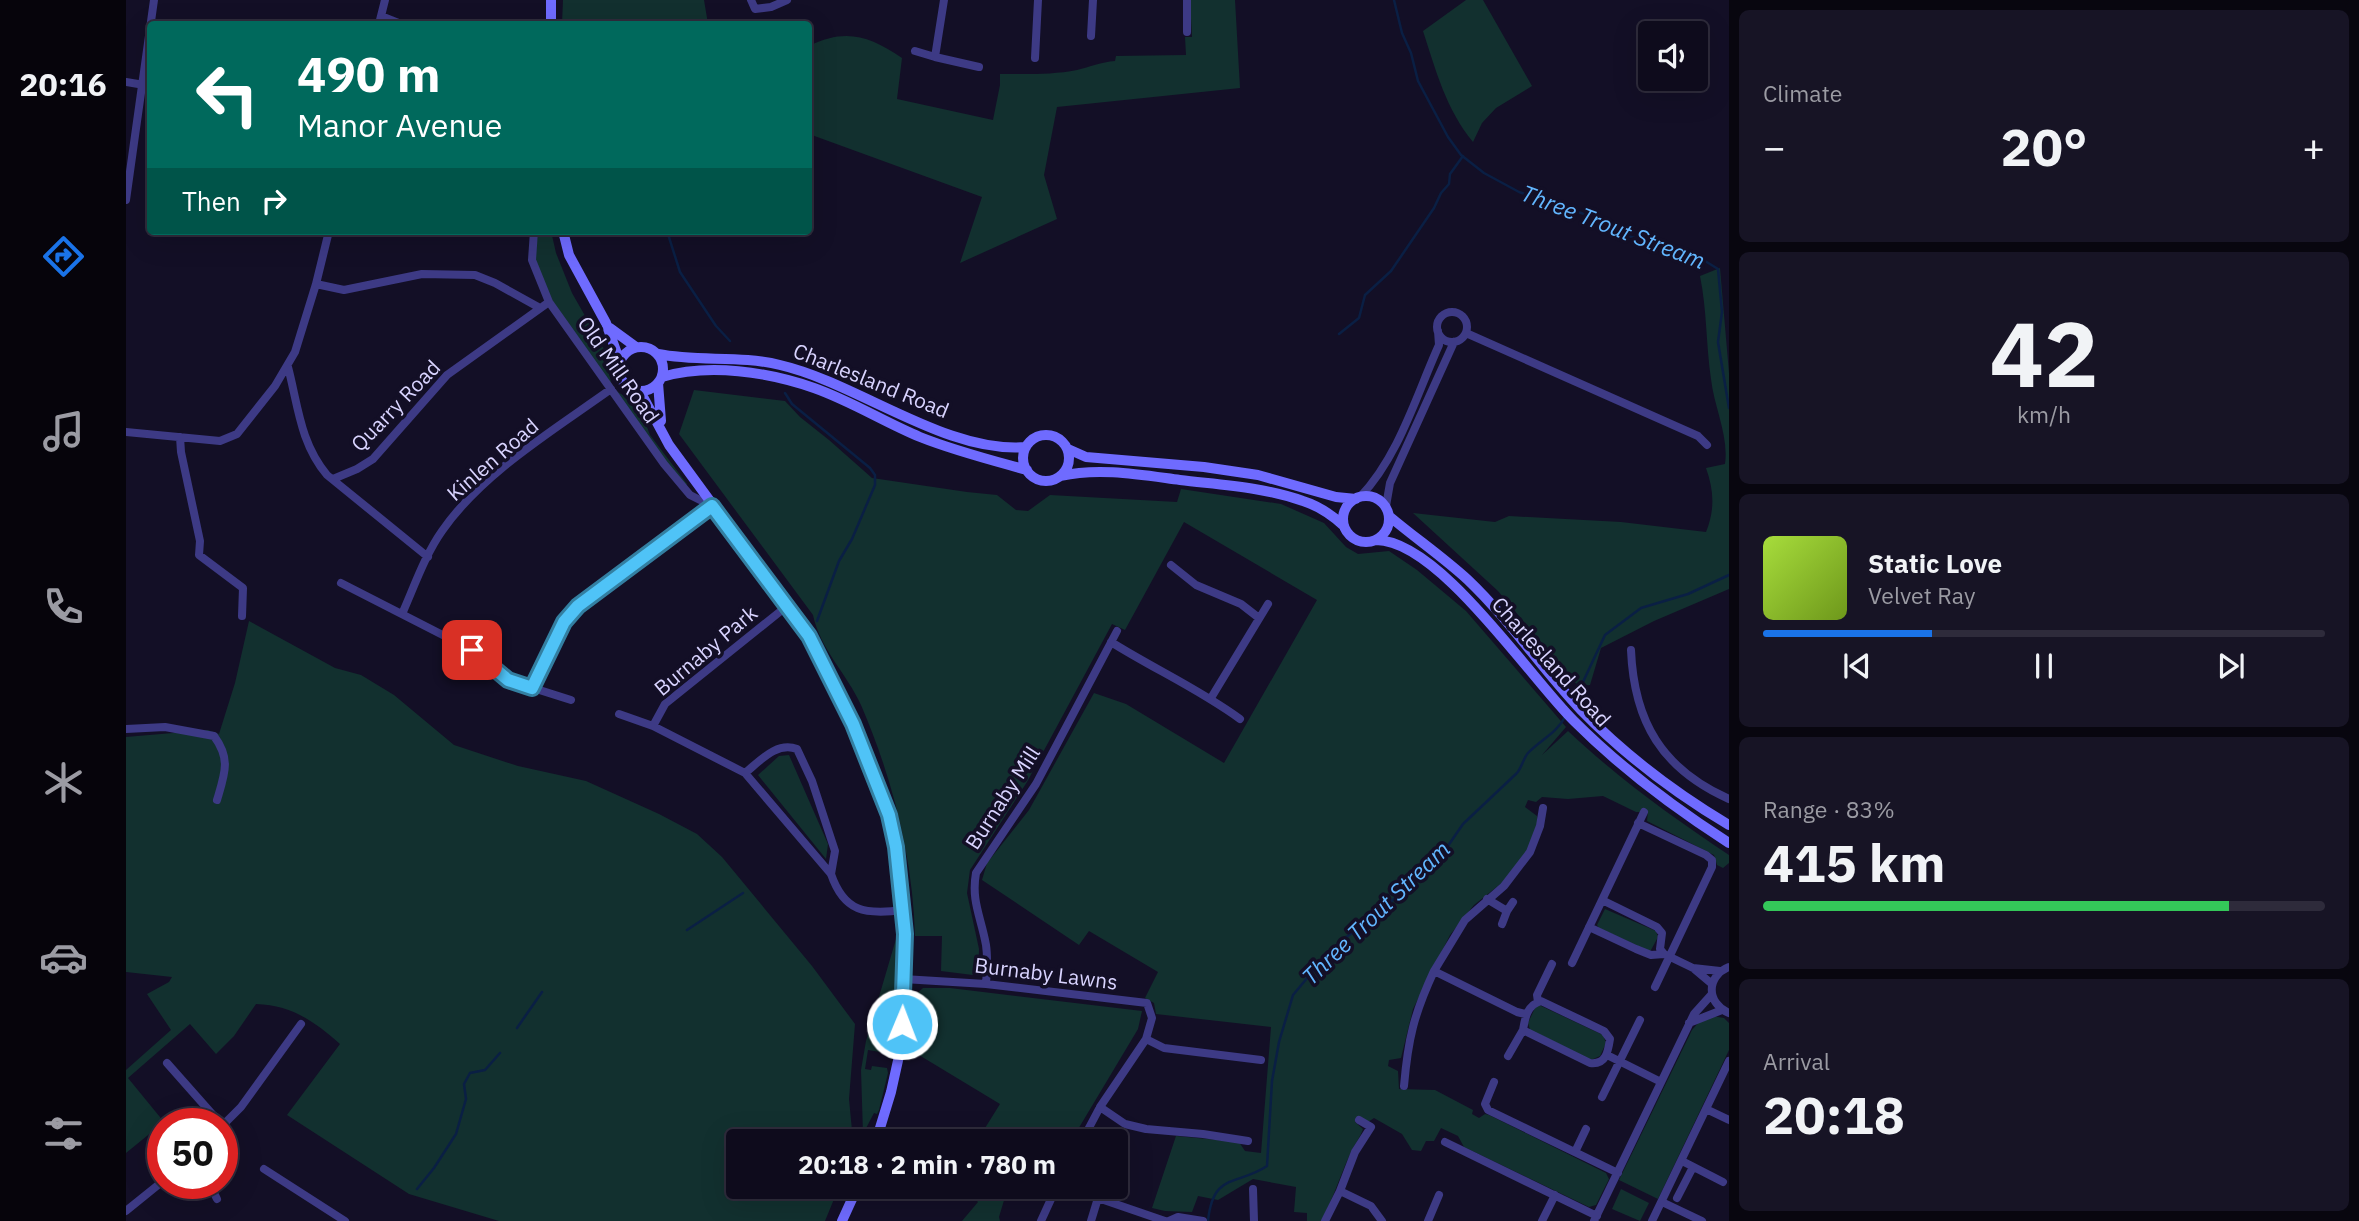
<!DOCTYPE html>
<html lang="en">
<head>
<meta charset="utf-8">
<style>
	body { margin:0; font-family:"IBM Plex Sans",sans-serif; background:#171425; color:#f1f3f6; height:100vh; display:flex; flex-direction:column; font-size:26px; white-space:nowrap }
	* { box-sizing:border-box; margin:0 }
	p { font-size:23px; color:#9b9ba3 }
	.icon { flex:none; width:38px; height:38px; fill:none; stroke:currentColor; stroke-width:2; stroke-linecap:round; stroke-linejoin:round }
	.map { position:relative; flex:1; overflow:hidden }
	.panel { display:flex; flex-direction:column; gap:10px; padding:10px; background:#08060f; width:630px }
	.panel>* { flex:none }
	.banner { position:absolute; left:21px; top:21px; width:665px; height:214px; border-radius:7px; box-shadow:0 7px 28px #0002,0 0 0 2px #2e2b3b; background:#00695c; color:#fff; overflow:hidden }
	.buttons { position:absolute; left:1512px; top:21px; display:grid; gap:14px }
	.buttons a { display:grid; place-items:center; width:70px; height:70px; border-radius:7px; background:#0e0b1c; box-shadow:0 7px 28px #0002,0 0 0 2px #2e2b3b; font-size:35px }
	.speed { position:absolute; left:21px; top:1108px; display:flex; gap:14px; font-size:35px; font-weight:700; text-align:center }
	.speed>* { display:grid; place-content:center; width:91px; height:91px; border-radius:50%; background:#0e0b1c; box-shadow:0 7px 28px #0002,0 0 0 2px #2e2b3b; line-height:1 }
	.speed .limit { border:10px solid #d22; background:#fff; color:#111 }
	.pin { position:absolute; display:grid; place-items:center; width:60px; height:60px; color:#fff; margin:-30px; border-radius:14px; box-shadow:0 4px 10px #0006 }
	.me { position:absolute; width:77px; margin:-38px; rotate:1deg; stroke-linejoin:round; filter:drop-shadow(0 0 5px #0008) }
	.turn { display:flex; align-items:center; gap:24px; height:147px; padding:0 35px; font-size:32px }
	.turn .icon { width:91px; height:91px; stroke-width:2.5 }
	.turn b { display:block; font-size:49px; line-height:60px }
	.then { display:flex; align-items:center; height:66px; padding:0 35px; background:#0003; gap:14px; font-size:26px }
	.big { font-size:52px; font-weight:700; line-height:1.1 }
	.panel .widget { flex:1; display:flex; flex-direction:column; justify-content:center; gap:10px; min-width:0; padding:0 24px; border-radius:10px; background:#171425 }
	.panel .dial { align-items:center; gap:0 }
	.dial b { font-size:91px; line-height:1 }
	.song { display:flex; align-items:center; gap:21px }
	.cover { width:84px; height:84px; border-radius:10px; background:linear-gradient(135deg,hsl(80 70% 55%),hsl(80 70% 35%)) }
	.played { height:7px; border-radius:4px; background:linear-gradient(90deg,#1a73e8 30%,#2e2b3b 30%) }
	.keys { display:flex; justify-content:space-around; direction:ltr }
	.heat { display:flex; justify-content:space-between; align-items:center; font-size:38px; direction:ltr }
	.charge { height:10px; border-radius:5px; background:linear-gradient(90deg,#34c759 83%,#2e2b3b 0) }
	.trip { position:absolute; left:600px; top:1129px; width:402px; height:70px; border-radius:7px; background:#0e0b1c; box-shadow:0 7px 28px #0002,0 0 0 2px #2e2b3b; font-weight:700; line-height:70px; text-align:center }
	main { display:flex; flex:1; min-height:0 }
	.tab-bar { display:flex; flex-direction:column; width:126px; justify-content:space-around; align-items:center; background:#06040b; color:#9b9ba3 }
	.tab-bar .icon { width:49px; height:49px }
	.tab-bar .selected { color:#1a73e8 }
	.tab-bar b { font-size:32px; color:#f1f3f6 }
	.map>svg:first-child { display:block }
</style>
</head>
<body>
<main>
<nav class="tab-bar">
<b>20:16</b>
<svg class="icon selected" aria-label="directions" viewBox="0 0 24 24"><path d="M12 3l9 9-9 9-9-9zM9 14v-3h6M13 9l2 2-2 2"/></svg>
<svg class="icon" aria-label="music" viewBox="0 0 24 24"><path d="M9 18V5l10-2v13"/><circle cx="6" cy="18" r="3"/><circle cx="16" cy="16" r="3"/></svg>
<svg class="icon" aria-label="phone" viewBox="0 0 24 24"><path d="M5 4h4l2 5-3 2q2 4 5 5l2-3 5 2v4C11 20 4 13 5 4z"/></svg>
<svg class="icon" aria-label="climate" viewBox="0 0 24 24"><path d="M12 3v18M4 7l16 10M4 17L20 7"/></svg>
<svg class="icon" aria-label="car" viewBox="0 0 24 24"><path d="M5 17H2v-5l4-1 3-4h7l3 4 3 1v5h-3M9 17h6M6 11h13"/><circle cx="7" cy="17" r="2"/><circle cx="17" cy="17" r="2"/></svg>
<svg class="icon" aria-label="filters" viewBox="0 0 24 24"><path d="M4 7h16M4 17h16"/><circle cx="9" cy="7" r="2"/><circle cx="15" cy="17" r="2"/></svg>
</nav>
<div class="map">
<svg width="1603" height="1221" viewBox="0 0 1603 1221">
	<rect width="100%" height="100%" fill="#130f26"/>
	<path fill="#12302f" d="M437 0H578L582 24H436Z
		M1064 0H1109L1114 88 931 107 918 175 931 219 834 263 856 197 683 134V46C720 28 743 36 776 58L771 99 867 120 874 85V74C900 74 926 75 951 70 964 67 975 62 989 61L990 56 1060 55 1059 37H1066Z
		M1340 0H1357L1406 86 1370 108 1356 123 1347 142C1320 109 1310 71 1297 31Z
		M412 231H425L430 253 446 293 478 349 485 382 489 390 513 406 524 435 561 484 560 486 542 467 430 307 417 285 409 260Z
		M1594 268 1603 373V589L1528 621 1475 648 1464 685 1452 686 1372 591 1287 513 1369 522 1383 516 1495 522 1580 532C1589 510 1588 490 1580 468L1599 464C1603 436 1588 407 1585 379 1580 345 1581 310 1574 276Z
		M568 390 659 401 674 417 703 440 746 478 841 492 871 495 890 510 902 511 924 495 1051 502 1055 489 1155 504 1198 523 1220 547 1232 554 1263 551 1291 570 1340 611 1440 727 1416 755 1442 731C1492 778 1546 817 1603 855V863L1597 868 1591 865 1588 855 1521 821 1522 811 1516 808 1514 812H1510L1477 796 1442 799 1416 797 1410 802 1402 800 1399 807 1411 816 1412 821 1401 852 1377 882 1348 905 1324 935 1287 1009 1275 1058 1263 1060 1262 1066 1272 1071 1273 1089 1309 1090 1347 1110 1346 1114 1353 1118 1359 1114 1363 1115 1480 1173 1483 1179 1470 1205 1463 1207 1338 1147 1332 1136 1315 1128 1308 1141H1300L1295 1151 1286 1150 1276 1134 1248 1118 1242 1122 1233 1117 1229 1122 1237 1129C1234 1138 1228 1145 1224 1154 1214 1176 1207 1199 1195 1221H1181V1213L1168 1212 1170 1187 1127 1179 1092 1200 1072 1196 1066 1212 1039 1211 1026 1208 1050 1136 1113 1142 1119 1151 1135 1153 1145 1027 1030 1014 1028 1003 1019 998 1032 972 963 931 953 945 856 880 861 863 903 810 968 693 1000 704 1098 763 1191 600 1058 522 999 630 986 624 901 782 844 870 841 893 853 949 852 973 847 975 815 971 816 936H789C787 857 766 777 735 705 721 674 694 649 687 615L553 434Z
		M123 621 209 668 235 675 268 695 328 745 392 766 460 781 533 814 571 834 596 857 686 966 729 1024 723 1099 727 1141H612V1186L713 1187 699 1221H373L283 1194 161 1115 214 1044C188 1021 165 1005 130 1004L108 1036 90 1054 64 1024 2 1078 38 1122 0 1153V1070L45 1030 21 994 43 982 46 977 0 972V737L82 730 93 734 109 683Z
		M663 755 702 844 700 859 632 775 653 756Z
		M1479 909 1530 931 1532 937 1525 950 1523 951 1473 928 1471 925Z
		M770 939 773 940V983L766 1054 742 1050 739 1069 745 1070 746 1066 761 1068 762 1073 753 1110 751 1114 748 1113 737 1134 735 1070 740 1041Z
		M797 988H824L1016 1011 1012 1029 945 1141H851L874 1104 783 1049 787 997Z
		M1413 1005 1477 1035 1480 1043 1474 1056 1465 1060 1404 1030 1402 1023 1409 1008Z
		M1586 1016 1598 1018 1603 1023V1050L1532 1199 1493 1180 1566 1030 1573 1022Z
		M846 1187H882L873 1217 874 1221H836L852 1202 848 1198 853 1193Z
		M1495 1189 1523 1203 1514 1221 1486 1209Z"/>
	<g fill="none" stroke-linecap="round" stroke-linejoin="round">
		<path stroke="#0a1f44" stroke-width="2.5" d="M1268 0 1276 33 1285 53 1292 81 1322 137 1335 155 1358 173 1393 192 1458 214 1495 234 1571 256 1592 269 1596 312 1592 342 1603 408
			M541 231 554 272 590 326 604 341
			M1213 334 1233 318 1239 295 1265 271 1308 208 1315 193 1323 184 1324 174 1337 156
			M659 393 666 404 744 468 749 475V485L726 539 713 561 691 621
			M1449 699 1479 635 1515 608 1562 594 1603 575
			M561 930 617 893
			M391 1028 416 992
			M291 1189 308 1168 330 1134 340 1099 338 1084 344 1073 359 1070 374 1053
			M1082 1221C1087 1172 1111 1186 1141 1166L1146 1081 1153 1042 1167 995 1197 959 1219 938 1246 919 1315 856 1337 824 1391 773C1396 767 1397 759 1402 753 1414 740 1430 734 1439 717"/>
		<path stroke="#3d3a85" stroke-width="8" d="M625 0 629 9 645 7 661 0
			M818 0 809 57 853 67
			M255 16 275 24
			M253 24 259 0
			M1061 32V0
			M965 36 967 0
			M789 51 809 57
			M909 58 912 0
			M0 82 24 86
			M0 200 28 0
			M190 284 218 290 296 274 349 275 369 283 414 308
			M1311 327a15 15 0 1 1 30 0a15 15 0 1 1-30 0Z
			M1340 333 1572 436 1581 445
			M162 367C172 405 174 443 201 475L302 557
			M0 432 94 441 111 434 149 386 169 352 190 284 203 231
			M54 437 55 452 74 541 73 555 117 588 116 616
			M207 479 231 469 247 459 321 375 423 302
			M1234 497C1273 456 1290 396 1313 345L1312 331
			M1260 506 1264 483 1328 342
			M1045 565 1070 585 1115 604 1133 618
			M215 583 346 650 382 680 445 700
			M276 614C288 587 299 555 316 531 356 473 428 430 485 389
			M985 642C1028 669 1073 689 1114 719
			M1505 650C1508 722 1536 769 1603 799
			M406 688 438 622 452 606 586 506 564 495 538 464 423 302 406 260 408 231
			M1085 698 1142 604
			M493 714 527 726 619 773 705 874C718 912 739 915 777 910
			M527 726 539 704 661 606
			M0 729 39 727 88 736C105 759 99 773 91 800
			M619 773C634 761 651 741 671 749L686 781 709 851 705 874
			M1512 823 1580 855 1586 860V867L1529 987
			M1361 899 1381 911 1376 924
			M1476 900 1531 927 1536 933 1534 949 1538 954
			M1381 911 1387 902
			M1463 927 1510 949 1525 955 1538 954 1567 968 1586 984
			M1446 963 1518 812
			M1603 967C1580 976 1580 1003 1603 1013
			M1567 968 1594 971
			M777 979 860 984 1021 1003 1026 1018 1020 1039 974 1107 956 1141
			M860 984C861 971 862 958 860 945 855 917 845 901 850 873L910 784 991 631
			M1415 1001 1478 1031 1484 1039C1482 1052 1480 1065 1464 1063L1397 1030C1399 1018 1401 1005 1415 1001Z
			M1412 1002 1411 995 1426 964
			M1399 1014 1391 1012 1308 971 1339 920 1378 886 1404 852 1414 826 1417 808
			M1563 1023 1596 1010
			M1020 1039 1038 1048 1135 1060
			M1481 1055 1535 1082
			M1382 1056 1397 1030
			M41 1063 87 1115 99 1124
			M1368 1082 1359 1104 1362 1110 1492 1173
			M1278 1086C1282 1039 1288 1014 1308 971
			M1476 1097 1514 1020
			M974 1107 999 1124 1020 1129 1077 1134 1122 1141
			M1580 1109 1603 1120
			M1233 1120 1245 1127 1229 1152 1214 1191 1245 1206 1256 1221
			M96 1126 115 1107 175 1024
			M1319 1142 1471 1216
			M1449 1152 1460 1129
			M1556 1161 1597 1182
			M138 1169 219 1221
			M83 1183 91 1199
			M948 1186 972 1198 1039 1221
			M1127 1189 1128 1221
			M1551 1198 1567 1167
			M1536 1202 1576 1221
			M0 1211 37 1181
			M915 1221 931 1186
			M965 1221 972 1198
			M1043 1221 1052 1217 1077 1221
			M1199 1221 1214 1191
			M1302 1221 1313 1195
			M1416 1221 1429 1195
			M1468 1221 1568 1014 1586 994
			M1526 1221 1603 1061"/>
		<path stroke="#6f6bff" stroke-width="10" d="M425 24V0
			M437 231 443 255 480 323 494 362
			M484 328 510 347
			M493 369a22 22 0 1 1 44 0a22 22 0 1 1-44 0Z
			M532 354C572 362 614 355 654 365 732 383 820 454 900 447
			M536 377C583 363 642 372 688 388 725 401 758 422 794 437 829 451 865 460 901 470
			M532 383 535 421
			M514 391 543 445 683 636 727 724 763 815 770 847 779 934 775 1047 765 1092 750 1141
			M897 458a23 23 0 1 1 46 0a23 23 0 1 1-46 0Z
			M942 449 960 457 1078 467 1132 475 1210 497 1230 499
			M935 476C973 467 1016 475 1054 480 1095 485 1137 487 1177 501 1193 506 1206 515 1218 526
			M1217 519a23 23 0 1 1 46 0a23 23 0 1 1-46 0Z
			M1263 516C1289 538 1317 557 1342 580 1384 620 1415 668 1455 710 1499 755 1549 793 1603 825
			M1250 540C1313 540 1404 678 1448 721 1495 768 1547 807 1603 843
			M716 1221 732 1186"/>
	</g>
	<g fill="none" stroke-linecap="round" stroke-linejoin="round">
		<g stroke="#337fa1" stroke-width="18">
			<path id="route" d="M346 650 382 680 406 688 438 622 452 606 586 506 683 636 727 724 763 815 770 847 779 934 776 1024"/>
		</g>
		<use href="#route" stroke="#4fc3f7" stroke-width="12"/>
	</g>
	<g text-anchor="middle" stroke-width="7" stroke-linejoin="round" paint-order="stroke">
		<g font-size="21" fill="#d9d4ff" stroke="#130f26">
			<text transform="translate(492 370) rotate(55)" y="7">Old Mill Road</text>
			<text transform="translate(745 381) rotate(22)" y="7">Charlesland Road</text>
			<text transform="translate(270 406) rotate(-46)" y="7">Quarry Road</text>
			<text transform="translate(367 460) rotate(-41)" y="7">Kinlen Road</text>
			<text transform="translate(580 651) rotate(-40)" y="7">Burnaby Park</text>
			<text transform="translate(1425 662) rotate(48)" y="7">Charlesland Road</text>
			<text transform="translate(877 798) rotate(-57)" y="7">Burnaby Mill</text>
			<text transform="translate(920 974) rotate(7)" y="7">Burnaby Lawns</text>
		</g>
		<g font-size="23" font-style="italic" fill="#62b6ff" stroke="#130f26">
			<text transform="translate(1487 227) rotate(21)" y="8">Three Trout Stream</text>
			<text transform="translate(1250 913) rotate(-44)" y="8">Three Trout Stream</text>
		</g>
	</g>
</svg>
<div class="buttons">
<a><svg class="icon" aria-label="sound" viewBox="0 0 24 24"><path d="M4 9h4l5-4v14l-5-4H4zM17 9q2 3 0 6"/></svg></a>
</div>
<div class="speed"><div class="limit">50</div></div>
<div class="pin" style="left:346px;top:650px;background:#d93025"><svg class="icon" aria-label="arrive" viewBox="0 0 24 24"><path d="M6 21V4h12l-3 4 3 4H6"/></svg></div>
<svg class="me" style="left:776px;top:1024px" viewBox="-20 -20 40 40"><circle r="17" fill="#4fc3f7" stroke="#fff" stroke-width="3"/><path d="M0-11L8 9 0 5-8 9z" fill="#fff"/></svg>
<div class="trip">20:18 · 2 min · 780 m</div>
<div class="banner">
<div class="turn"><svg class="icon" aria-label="left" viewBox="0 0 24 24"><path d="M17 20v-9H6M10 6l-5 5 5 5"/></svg><div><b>490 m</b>Manor Avenue</div></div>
<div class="then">Then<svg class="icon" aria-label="right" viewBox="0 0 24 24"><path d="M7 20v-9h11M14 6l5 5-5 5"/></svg></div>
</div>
</div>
<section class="panel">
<div class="widget"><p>Climate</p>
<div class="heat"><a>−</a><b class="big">20°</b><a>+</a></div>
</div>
<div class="widget dial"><b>42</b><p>km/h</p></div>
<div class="widget">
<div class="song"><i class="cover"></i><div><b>Static Love</b><p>Velvet Ray</p></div></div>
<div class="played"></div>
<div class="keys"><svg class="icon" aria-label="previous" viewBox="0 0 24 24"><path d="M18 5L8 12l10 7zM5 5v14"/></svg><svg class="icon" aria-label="pause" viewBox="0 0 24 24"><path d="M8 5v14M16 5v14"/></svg><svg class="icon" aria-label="next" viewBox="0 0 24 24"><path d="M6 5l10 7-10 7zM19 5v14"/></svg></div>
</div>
<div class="widget"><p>Range · 83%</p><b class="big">415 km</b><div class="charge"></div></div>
<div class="widget"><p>Arrival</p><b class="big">20:18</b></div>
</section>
</main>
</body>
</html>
